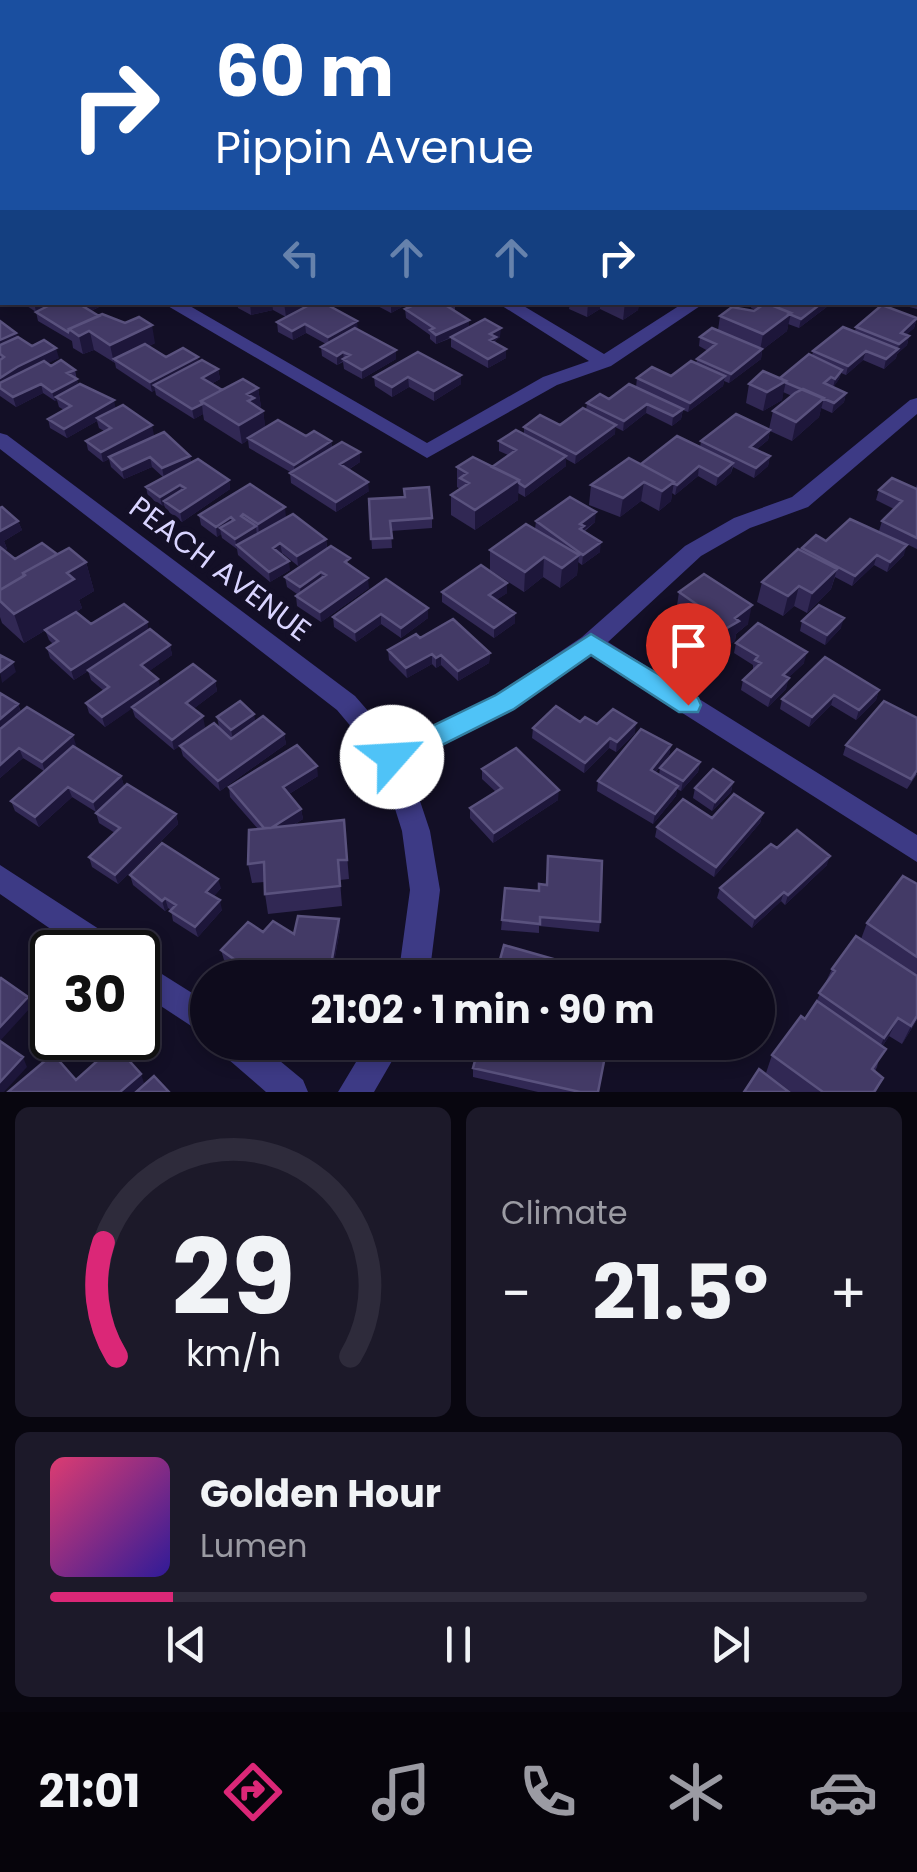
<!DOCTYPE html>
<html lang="en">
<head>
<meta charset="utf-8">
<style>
	body { margin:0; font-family:Poppins,sans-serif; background:#1c1929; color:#f1f3f6; height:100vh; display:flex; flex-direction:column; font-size:38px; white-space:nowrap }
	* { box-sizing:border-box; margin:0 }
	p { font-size:32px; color:#9b9ba3 }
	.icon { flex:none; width:55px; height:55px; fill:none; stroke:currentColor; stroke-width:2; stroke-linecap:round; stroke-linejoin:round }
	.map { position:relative; height:1092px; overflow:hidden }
	.side { display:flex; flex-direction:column; gap:15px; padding:15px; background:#08060f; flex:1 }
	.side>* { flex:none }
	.banner { position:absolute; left:0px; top:0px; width:918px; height:305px; box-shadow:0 5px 15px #0003,0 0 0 2px #2e2b3b; background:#1a4fa0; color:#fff; overflow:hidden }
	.speed { position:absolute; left:30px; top:930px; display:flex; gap:20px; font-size:50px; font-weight:700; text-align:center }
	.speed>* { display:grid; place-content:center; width:130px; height:130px; border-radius:50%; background:#0e0b1c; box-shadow:0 5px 15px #0003,0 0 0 2px #2e2b3b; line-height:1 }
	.speed .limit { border:5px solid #111; border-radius:15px; background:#fff; color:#111 }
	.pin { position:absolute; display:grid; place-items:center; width:85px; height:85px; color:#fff; margin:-102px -42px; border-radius:50% 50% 50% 0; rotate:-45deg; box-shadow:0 0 10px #0007 }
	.pin .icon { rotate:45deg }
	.me { position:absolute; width:110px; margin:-55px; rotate:64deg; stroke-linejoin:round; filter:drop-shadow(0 0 8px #0008) }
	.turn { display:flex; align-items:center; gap:35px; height:210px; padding:0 50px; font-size:45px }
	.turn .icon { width:130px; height:130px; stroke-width:2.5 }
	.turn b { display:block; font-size:70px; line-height:85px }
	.lanes { display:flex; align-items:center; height:95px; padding:0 50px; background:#0003; justify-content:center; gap:50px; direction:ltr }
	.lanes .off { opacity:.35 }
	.big { font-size:75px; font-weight:700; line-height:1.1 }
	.side .card { flex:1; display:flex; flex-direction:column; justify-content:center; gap:15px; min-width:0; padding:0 35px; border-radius:15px; background:#1c1929 }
	.side .dial { align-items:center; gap:0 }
	.dial svg { height:260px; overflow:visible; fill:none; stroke:#2e2b3b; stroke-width:7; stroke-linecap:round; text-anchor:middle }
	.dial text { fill:#f1f3f6; stroke:none }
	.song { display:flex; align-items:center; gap:30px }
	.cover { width:120px; height:120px; border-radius:15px; background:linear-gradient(135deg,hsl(340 70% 55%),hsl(250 70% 35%)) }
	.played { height:10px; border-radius:5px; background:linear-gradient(90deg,#db2777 15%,#2e2b3b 15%) }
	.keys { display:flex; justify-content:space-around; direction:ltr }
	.heat { display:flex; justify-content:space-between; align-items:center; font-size:55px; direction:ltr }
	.side .tiles { flex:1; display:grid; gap:15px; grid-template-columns:1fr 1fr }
	.card:last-child { grid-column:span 2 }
	.trip { position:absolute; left:190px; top:960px; width:585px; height:100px; border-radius:50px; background:#0e0b1c; box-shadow:0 5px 15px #0003,0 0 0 2px #2e2b3b; font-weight:700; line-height:100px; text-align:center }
	.dock { display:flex; height:160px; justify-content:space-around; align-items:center; background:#06040b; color:#9b9ba3 }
	.dock .icon { width:70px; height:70px }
	.dock .on { color:#db2777 }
	.dock b { font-size:45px; color:#f1f3f6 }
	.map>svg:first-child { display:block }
</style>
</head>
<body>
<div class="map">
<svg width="917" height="1092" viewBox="0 0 917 1092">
	<rect width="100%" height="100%" fill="#130f26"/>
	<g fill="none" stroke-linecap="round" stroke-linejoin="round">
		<path fill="#3d3a85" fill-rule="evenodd" d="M521 0H545L547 2H523Z
			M2 58V66L0 67V59Z
			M915 65 917 66V74L915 73Z
			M0 200 2 201V211L0 210Z
			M915 258H917V268H915Z
			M161 302H183L427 443 543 377 589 361 496 302H517L604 354 685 302H706L611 366 557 385 427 458Z
			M917 398V414L808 507 750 528 701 556 608 642 917 835V862L591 655 514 709 407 762 430 831 440 890 429 978H398L410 890 402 831 380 761 337 710 0 449V433L7 435 355 696 396 743 496 695 582 637 685 546 734 518 792 497 910 400Z
			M0 865 119 942 123 952H84L0 894Z
			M138 959 208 1003V1037L138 991Z
			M216 1042H257L303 1080 308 1092H266L221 1053Z
			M368 1042H403L374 1092H338Z"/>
		<path fill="#3d3a85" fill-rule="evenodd" d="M870 0H897L899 2H872Z
			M913 2 917 3V11Z"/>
	</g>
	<path fill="#312854" d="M303 0 328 1 385 0 378 2H304Z
		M623 0H688L693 2H623Z
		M739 0H774L772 2H753Z
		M778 0H853V2H777Z
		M2 101V125L0 124V102Z
		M917 103V126H915V105Z
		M915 210 917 211V240H915Z
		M917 271V309L902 305V302H915V274Z
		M21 302H98L99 307 91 311 155 343 149 346 166 357 199 362 218 369 220 379 211 384 222 390 258 388 261 407 258 408 263 411 265 427 331 441 332 448 360 462 348 470 369 491 336 512 291 483 290 473H292L249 448 248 440 242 444 204 420 203 414 194 419 156 395 155 390 152 392 116 368 115 363 94 350 83 354 73 348 72 341 38 321 36 312Z
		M229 302H307L286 317 273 310 251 315 238 308 237 303 233 305Z
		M370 302H411L391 313Z
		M455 302V311L469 328 500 337 496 340V343L506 349V358L488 368 451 347V338L436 344 430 339V335L406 318 405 309Z
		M560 302H639L638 310 623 320 600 309 587 317 569 309 570 303 566 305Z
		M752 302H829L828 306 799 328 788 324 787 331 762 350 761 359 729 383 724 381 723 386 688 412 683 410 681 419 672 426 646 413 623 431 615 427V434L575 464 566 459V466L525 497 518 493V500L475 530 451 515V495L460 489 457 487V467H492L508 455 499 451V441L524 434V427L560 425 586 410 587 403 609 399 636 387 637 378 671 376 696 364 697 359 708 351 699 346 700 337 718 330 720 316 754 311 756 310 751 308Z
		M917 318 914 328 906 335 909 336 907 345 897 354 896 358 884 369 863 360 846 375 841 373 839 379 833 387 846 393 844 402 832 413 821 408 819 417 792 441 770 431 768 440 756 450 770 456 768 466 754 478 733 467 731 473 716 486 698 476 675 495 672 493 671 501 659 511 641 501 620 517 589 505 591 485 641 464 700 447 701 441 769 429 773 411 792 396 783 392 782 400 763 411 746 403 749 384 780 378 812 356 813 351 855 331 856 327Z
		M0 321 16 333 17 337 32 346 59 358 47 363 51 366 75 370 78 385 154 435 132 446 191 462 229 480 230 489 182 522 166 510 164 505 162 506 148 497 146 487 163 477 152 467 124 479 111 467 109 459 103 462 88 450 86 441 104 431 99 428 97 421 67 438 50 428 48 419 64 410 59 407 57 400 55 401 43 393 16 407 0 396Z
		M277 322 358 330 396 359 362 379 344 369 343 362 337 365 322 356 321 347 326 344 306 333 293 340 278 332Z
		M461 375V384L434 401 409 387 392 397 375 386 374 377Z
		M250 484 286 517 269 527 326 539 327 548 350 566 369 588 321 622 297 606 296 596 297 594 287 587 285 577 314 557 298 566 282 553 290 570 270 582 238 555 237 549 222 538 221 534 217 537 201 525 199 515Z
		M917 484V549L879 531 882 521 894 509 876 500 879 490 916 488Z
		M369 499 432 518V528L391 531 392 548 372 549Z
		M0 508 18 521 22 530 4 541 7 549 5 550 15 559 57 554 86 562 94 591 79 600 82 608 76 612 91 624 147 622 148 630 170 645 172 655 149 671 160 688 215 681 217 691 193 709 205 727 174 750 135 717 132 708 105 727 89 713 86 703 104 691 91 680 88 671 74 680 50 658 47 648 53 644 49 640 45 630 69 616 24 643 2 623 0 617Z
		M536 521 595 522 584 532 600 552 582 565 578 562 577 575 560 588 543 577 524 592 490 570V550L535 529Z
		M826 541 904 555 887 572 874 565 852 586 835 577 831 589 807 613 794 606 783 616 757 602 762 582 802 548Z
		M507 583V593L496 600 515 623 494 638 442 602V592Z
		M679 592 748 624 736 634 735 641 703 660 675 641 678 621 683 617 676 612Z
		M428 608V618L401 638 381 624 356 642 334 627 333 617Z
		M802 621 841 628 825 645 800 631Z
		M420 638 490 653 489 663 458 681 441 665 436 668 432 664 407 678 389 660 388 650Z
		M736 643 804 663 788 678 786 689 768 707 741 690 743 680 753 670V665L734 653Z
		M879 690 876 700 856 720 831 705 809 727 780 709 782 699Z
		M0 693 18 704 21 712 76 745 74 746 121 776 124 786 96 812 72 797 39 827 15 811 11 801 44 771 23 758 0 778Z
		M217 717 256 722 284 734 286 744 220 791 183 756 180 746 219 727Z
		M580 722 597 724 635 733 616 752 609 748 584 773 532 738 533 728Z
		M671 745 669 755 655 773 659 775 660 768 700 762 698 772 681 791 677 789 676 796 653 824 597 791 598 781Z
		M846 745 917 774 907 789 843 755Z
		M482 769 558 800 493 843 470 818V808L496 792 482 779Z
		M318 776 289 794 301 809 303 819 292 826 344 820 349 879 340 880 342 906 268 914 265 894V882L252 883 248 864 258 829 230 797 229 787Z
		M733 782 731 792 712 811 693 798 695 788Z
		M96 813 176 814 178 824 118 884 92 867 89 857 115 833 99 823Z
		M763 813 760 823 714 877 655 837 657 827 712 818Z
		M777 848 827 865 785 905 781 901 752 928 717 898 720 888Z
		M130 875 221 888 214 896 222 910 198 937 173 921 171 910 168 908 165 911 133 885Z
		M917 884V1020L902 1044 889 1036 882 1047 877 1067 875 1071 883 1078 876 1092H791L766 1073 772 1055 805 1019 815 1004 832 969 861 939 867 923Z
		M505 888 600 922 599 932 539 926V933L501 930Z
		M339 919 340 929 333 968 326 978H263L255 972 251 978H249L224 960 221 950 263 932 294 934Z
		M473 1068 599 1092H538L473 1077Z"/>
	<path fill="#1d163a" d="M27 0H57L58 2H19Z
		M117 0H138V2H109Z
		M282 0H294L295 2H274Z
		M34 302H58L36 312Z
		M87 302H98L99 307 84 314 81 305Z
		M250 302H272L273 310 251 315Z
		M284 302H307V306L286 317Z
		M391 302H411L391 313Z
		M588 302H600V309L587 317Z
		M625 302H639L638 310 623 320Z
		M823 302H829L828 306 799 328 801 319Z
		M791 313 787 331 762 350 761 359 729 383 731 374 760 351 763 334Z
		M917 318 914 328 898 342 901 333Z
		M469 320V329L436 344V335Z
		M357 321 358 330 329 346 328 337Z
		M305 324 306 333 293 340 292 331Z
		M152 325 155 343 118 361 114 359V363L110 345Z
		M102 326 90 332 94 350 83 354 79 336Z
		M501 328 500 337 496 340V346L490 350V334Z
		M16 333 19 342 0 351V340Z
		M909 336 907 345 897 354 896 358 884 369 886 359 898 349 899 344Z
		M56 348 59 358 20 377 0 389V378L17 367Z
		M506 349V358L488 368V359Z
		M396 350V359L362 379V370Z
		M866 351 863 360 846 375 848 366Z
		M343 352 344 360 337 365V356Z
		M198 357 200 367 154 385 155 390 152 392 150 382Z
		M218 369 220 379 203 388 202 378Z
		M842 370 839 379 833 388 835 379Z
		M461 375V384L434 401V391Z
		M725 376 723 386 688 412 690 403Z
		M408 377 409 387 392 397V387Z
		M77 379 79 389 56 397 57 400 55 401 52 392Z
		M786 381 782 400 763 411 767 392Z
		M41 384 43 393 16 407 13 397Z
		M258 388 261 407 256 410 263 411 266 430 248 438V440L242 444 239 425 247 394Z
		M846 393 844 402 832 413 834 403Z
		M824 398 819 417 792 441 796 422Z
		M114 400 116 410 97 418V421L67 438 64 429Z
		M202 404 203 414 194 419 192 409Z
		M647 404 646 413 623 431 624 421Z
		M683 409 681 419 672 426 673 416Z
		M152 425 154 435 103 462 101 452Z
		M616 425 615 434 575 464 576 454Z
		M770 430 768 440 748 456 750 447Z
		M331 441 332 450 295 475 294 465Z
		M360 452V462L341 474 340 464Z
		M190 456 192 465 164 478 162 468Z
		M566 456V466L525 497V487Z
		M770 456 768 466 754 478 756 468Z
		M150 457 152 467 124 479 122 470Z
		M733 463 731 473 716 486 718 476Z
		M699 466 698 476 675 495 677 485Z
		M229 480 230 489 182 522 180 512Z
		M519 480 518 500 475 530V510Z
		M368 482 369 491 336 512V502Z
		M644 482 641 501 620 517 623 498Z
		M674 482 671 501 659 511 662 491Z
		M180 485 182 495 164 501V505L162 506 160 497Z
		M285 507 286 517 259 534 258 524Z
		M596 512 595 522 584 530V536L579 539 580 524Z
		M231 517 232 527 220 528 221 534 217 537 216 527Z
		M18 521 22 530 4 541 7 549 0 553V531Z
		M256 526 257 536 237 545V549L235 539Z
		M326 539 327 549 298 566 297 556Z
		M601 542 600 552 582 565 583 555Z
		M280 543 282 553 274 558 273 548Z
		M907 545 904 555 887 572 890 562Z
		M579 555 577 575 560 588 562 568Z
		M877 555 874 565 852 586 855 576Z
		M544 557 543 577 524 592 525 572Z
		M289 561 290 570 270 582 269 572Z
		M86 562 94 591 79 600 82 608 24 643 14 614 67 573Z
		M837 569 831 589 807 613 812 593Z
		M321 572 322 582 301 597 300 587Z
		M368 578 369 588 321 622 320 612Z
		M507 583V593L489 605V595Z
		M799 586 794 606 783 616 788 596Z
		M752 605 748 624 736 634 735 641 703 660 706 640Z
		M428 608V618L401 638V628Z
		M515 613V623L494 638V628Z
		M381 614V624L356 642 355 632Z
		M844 618 841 628 825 645 827 635Z
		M147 622 149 632 74 680 71 670Z
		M170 645 172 655 144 675 141 665Z
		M807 652 804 663 781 685 783 675Z
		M490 653 489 663 458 681V671Z
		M432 654V664L407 678 406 668Z
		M441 655V665L436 668V658Z
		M13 662 16 672 2 683 0 672Z
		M789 678 786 689 768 707 771 697Z
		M158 679 161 689 105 727 102 717Z
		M215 681 217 691 188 713 186 703Z
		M879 690 876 700 856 720 859 710Z
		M834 695 831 705 809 727 812 717Z
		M18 704 21 714 0 732V719Z
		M254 714 256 724 233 740 231 730Z
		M203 716 205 727 174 750 172 740Z
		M636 723 635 733 616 752 617 742Z
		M284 734 286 744 220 791 218 781Z
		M73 735 76 745 45 772 42 762Z
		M610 738 609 748 584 773 585 763Z
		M671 745 669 755 649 780 651 770Z
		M19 748 23 758 0 778V765Z
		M700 762 698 772 681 791 683 781Z
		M317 766 318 776 284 797 283 787Z
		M121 776 124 786 96 812 93 802Z
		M733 782 731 792 712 811 715 802Z
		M678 786 676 796 653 824 655 814Z
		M68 787 72 797 39 827 35 817Z
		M559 790 558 800 493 843 494 833Z
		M301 809 303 819 267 841 266 831Z
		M763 813 760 823 714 877 716 867Z
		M176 814 178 824 118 884 115 875Z
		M830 856 827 865 785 905 788 895Z
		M218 879 221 888 209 902 206 892Z
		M784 892 781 901 752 928 755 918Z
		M165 898 168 908 165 911 162 901Z
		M220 900 222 910 198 937 195 927Z
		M339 919 340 929 333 968 326 978H316Z
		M253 963 255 972 250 978 248 969Z
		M28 997 32 1006 0 1041V1027Z
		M917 1016V1020L902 1044 911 1026Z
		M898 1018 889 1036 876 1056 884 1038Z
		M23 1057 27 1067 4 1092H0V1082Z
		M141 1074 144 1083 134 1092H120Z"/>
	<path fill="#433a66" stroke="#5a527e" stroke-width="2.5" d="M81 0H117L109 2H72Z
		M222 0H246L252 2H215Z
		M254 0H282L274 2H260Z
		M310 0 328 1 348 0 341 2H317Z
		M506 0H529L537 2H500Z
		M637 0H656L653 2Z
		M662 0H688L693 2H659Z
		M0 24H2V42H1Z
		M2 68V84L0 83V69Z
		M915 131H917V151H915Z
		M915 153H917V175L915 174Z
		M2 236V250L0 252V237Z
		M2 252V266L0 267V253Z
		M917 271V290L915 289V274Z
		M56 302H87L81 305 99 316 69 329 68 332 36 312Z
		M315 302H322L357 321 328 337 305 324 292 331 277 322Z
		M420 302H454L447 306 469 320 436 335 430 330 434 328 405 309Z
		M761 302H823L801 319 789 314 791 313 766 303Z
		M766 303 791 313 763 334 720 316 732 307 754 311Z
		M882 305 917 318 901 333 909 336 899 344 856 327Z
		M102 314 125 323 139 317 152 325 110 345 89 331 79 336 69 329Z
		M485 319 501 328 490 334 496 337 490 340 506 349 488 359 451 337Z
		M0 321 16 333 0 340Z
		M843 327 898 349 886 359 866 351 848 366 813 351Z
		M355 328 396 350 362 370 343 359 350 355 343 352 337 356 321 347Z
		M712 328 762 349 731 374 697 359 716 344 700 337Z
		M18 337 32 346 44 340 56 348 17 367 0 378V360L4 357 0 354V345Z
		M145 344 166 357 183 348 198 357 150 382 114 359Z
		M418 352 461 375 434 391 408 377 392 387 374 377Z
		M809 354 842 370 835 379 831 377 824 383 846 393 834 403 784 382 786 381 780 378Z
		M61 360 75 370 67 373 77 379 52 392 41 384 13 397 0 388V383L44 361 51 366Z
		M202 360 218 369 202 378 222 390 201 401 202 404 192 409 154 385Z
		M691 361 725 376 690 403 637 378 652 367 671 376Z
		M763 371 786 381 767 392 749 384Z
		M243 379 258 388 247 394 254 398 248 401 263 411 239 425 201 401Z
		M80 384 114 400 64 429 48 419 71 406 56 397Z
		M629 384 683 409 673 416 647 404 624 421 587 403 600 394 609 399Z
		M803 389 824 398 796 422 773 411 795 393Z
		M123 405 152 425 101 452 86 441 111 428 97 418Z
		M583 408 616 425 576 454 524 427 540 415 560 425Z
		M736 414 770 430 750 447 770 456 756 468 701 441Z
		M278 420 306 436 314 431 331 441 294 465 248 438Z
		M516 430 566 456 525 487 519 483V480L492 467 516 450 499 441Z
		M164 432 190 456 162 468 150 457 122 470 109 457Z
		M677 436 733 463 718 476 699 466 677 485 673 483 674 482 641 464Z
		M342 442 360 452 340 464 368 482 336 502 290 473Z
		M473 457 519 480 475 510 451 495 469 483 460 478 467 473 457 467Z
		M629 458 674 482 662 491 644 482 623 498 591 485Z
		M198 459 229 480 180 512 164 501 185 488 180 485 160 497 146 487Z
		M892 478 917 489V538L882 521 902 501 879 490Z
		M250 484 285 507 258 524 243 514 241 516 256 526 235 539 220 528 234 520 231 517 216 527 199 515Z
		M429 487 432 518 390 521 392 538 371 539 369 499 405 497 404 489Z
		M570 497 596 512 580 524 584 526 580 529 601 542 583 555 536 521Z
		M2 507 18 521 0 531V508Z
		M293 514 326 539 297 556 280 543 273 548 289 561 269 572 237 545Z
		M850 519 907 545 890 562 877 555 855 576 802 548 816 535 826 541Z
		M526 524 579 555 562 568 544 557 525 572 490 550Z
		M42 543 57 554 23 573 24 576 0 590V547L15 559Z
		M331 546 350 558 345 562 368 578 320 612 296 596 326 575 321 572 300 587 285 577Z
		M69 548 86 562 67 573 74 579 14 614 0 601V590L25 575 23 573Z
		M798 549 837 569 812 593 799 586 788 596 762 582Z
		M481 565 507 583 489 595 515 613 494 628 442 592Z
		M704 574 752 605 735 618 739 621 706 640 678 621 699 606 679 592Z
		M386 579 428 608 401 628 381 614 355 632 333 617Z
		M124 604 147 622 71 670 47 648 58 641 45 630 76 612 91 624Z
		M819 605 844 618 827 635 802 621Z
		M453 619 490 653 458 671 441 655 436 658 432 654 406 668 388 650 416 634 420 638Z
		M758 623 807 652 783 675 789 678 771 697 743 680 761 663 755 660 758 656 736 643Z
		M150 629 170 645 141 665 158 679 102 717 86 703 109 687 88 670Z
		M0 655 13 662 0 672Z
		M825 657 879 690 859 710 834 695 812 717 782 699Z
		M193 664 215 681 186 703 203 716 172 740 132 707Z
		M0 693 18 704 0 719Z
		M240 701 254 714 231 730 217 717Z
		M884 701 917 718V770L911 779 846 745Z
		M556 706 580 722 585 717 597 724 613 709 636 723 617 742 610 738 585 763 533 728Z
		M27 707 73 735 42 762 19 748 0 765V729Z
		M263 716 284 734 218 781 180 746 214 723 231 739Z
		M641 729 671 745 651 770 678 786 655 814 598 781Z
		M297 745 317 766 283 787 301 809 271 828H264L229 787Z
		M73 746 121 776 93 802 68 787 35 817 11 801Z
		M516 748 559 790 494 833 470 808 502 788 482 769Z
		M677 749 700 762 683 781 660 768Z
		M713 769 733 782 715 802 695 788Z
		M127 784 176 814 115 875 89 857 120 828 96 813Z
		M734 794 763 813 716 867 657 827 683 799 712 818Z
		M344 820 347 860H338L340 886 265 894 264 862 248 864 249 830Z
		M797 830 830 856 788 895 784 892 755 918 720 888 771 844 777 848Z
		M162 843 218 879 206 892 220 900 195 927 170 911 176 905 165 898 162 901 130 875Z
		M548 856 602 861 600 922 540 917V924L502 920 505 888 539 891V884L547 885Z
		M903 876 917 884V957L867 923Z
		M298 916 339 919 332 959 316 978H265L262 975 266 971 253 963 248 969 221 950 248 922 263 932 273 921 294 934Z
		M856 936 917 976V1016L911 1026 898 1018 884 1038 819 993 835 971 832 969Z
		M504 945 620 978H495Z
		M1 978 28 997 0 1027V979Z
		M817 1001 886 1049 872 1069 883 1078 874 1092H823L772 1055 801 1016 805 1019Z
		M0 1041 23 1057 0 1082Z
		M480 1042H594L607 1046 598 1092H580L473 1068Z
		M115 1045 141 1074 120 1092H8L53 1054 76 1080Z
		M759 1069 789 1092H744Z
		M154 1076 169 1092H136Z"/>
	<path fill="#4fc3f7" stroke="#337fa1" stroke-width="2.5" d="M591 634 698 698 701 705 698 712H679L591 655 514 709 402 765 392 768 383 765 379 757 383 750 496 695Z"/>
	<g text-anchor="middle" stroke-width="10" stroke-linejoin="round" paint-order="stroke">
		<g font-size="30" fill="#d9d4ff" stroke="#130f26">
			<text transform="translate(220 569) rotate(37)" y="10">PEACH AVENUE</text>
		</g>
	</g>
</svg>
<div class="speed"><div class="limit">30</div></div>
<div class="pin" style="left:688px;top:705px;background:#d93025"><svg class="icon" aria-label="arrive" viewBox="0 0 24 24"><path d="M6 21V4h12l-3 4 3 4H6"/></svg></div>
<svg class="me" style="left:392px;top:757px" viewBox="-20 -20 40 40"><circle r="19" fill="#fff"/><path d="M0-13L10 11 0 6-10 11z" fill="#4fc3f7"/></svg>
<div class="trip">21:02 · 1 min · 90 m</div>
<div class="banner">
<div class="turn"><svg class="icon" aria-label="right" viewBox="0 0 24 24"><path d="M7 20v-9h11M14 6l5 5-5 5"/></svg><div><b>60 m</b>Pippin Avenue</div></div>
<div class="lanes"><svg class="icon off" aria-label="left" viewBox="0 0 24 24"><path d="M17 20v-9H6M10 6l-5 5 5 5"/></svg><svg class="icon off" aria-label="ahead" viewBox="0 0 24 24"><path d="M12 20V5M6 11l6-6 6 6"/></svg><svg class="icon off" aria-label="ahead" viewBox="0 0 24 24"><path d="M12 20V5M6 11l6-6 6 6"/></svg><svg class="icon" aria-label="right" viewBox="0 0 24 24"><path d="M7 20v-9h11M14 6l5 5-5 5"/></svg></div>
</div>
</div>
<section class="side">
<div class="tiles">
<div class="card dial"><svg viewBox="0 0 100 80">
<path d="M14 69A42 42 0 1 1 86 69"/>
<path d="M14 69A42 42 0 0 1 10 34" stroke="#db2777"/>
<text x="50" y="56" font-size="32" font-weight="700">29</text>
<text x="50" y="72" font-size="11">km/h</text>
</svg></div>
<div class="card"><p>Climate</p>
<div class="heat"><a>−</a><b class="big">21.5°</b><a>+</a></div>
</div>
<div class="card">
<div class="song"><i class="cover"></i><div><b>Golden Hour</b><p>Lumen</p></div></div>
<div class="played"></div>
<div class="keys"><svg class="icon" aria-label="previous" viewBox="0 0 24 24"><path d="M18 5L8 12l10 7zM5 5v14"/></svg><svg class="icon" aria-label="pause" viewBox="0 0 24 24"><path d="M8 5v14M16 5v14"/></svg><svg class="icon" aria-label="next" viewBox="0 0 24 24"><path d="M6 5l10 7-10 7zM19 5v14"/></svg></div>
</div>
</div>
</section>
<nav class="dock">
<b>21:01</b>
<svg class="icon on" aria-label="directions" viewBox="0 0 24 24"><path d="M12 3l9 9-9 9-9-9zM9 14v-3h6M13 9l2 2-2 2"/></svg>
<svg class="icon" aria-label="music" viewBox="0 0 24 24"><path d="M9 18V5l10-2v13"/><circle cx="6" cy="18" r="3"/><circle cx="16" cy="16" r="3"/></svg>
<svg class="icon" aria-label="phone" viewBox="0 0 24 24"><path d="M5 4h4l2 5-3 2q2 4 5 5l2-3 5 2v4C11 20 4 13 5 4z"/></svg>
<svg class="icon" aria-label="climate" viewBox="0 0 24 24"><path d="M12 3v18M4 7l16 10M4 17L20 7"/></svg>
<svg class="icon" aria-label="car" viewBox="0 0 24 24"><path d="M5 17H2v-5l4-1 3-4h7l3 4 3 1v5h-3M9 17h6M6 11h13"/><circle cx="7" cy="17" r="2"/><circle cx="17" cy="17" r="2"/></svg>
</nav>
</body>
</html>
